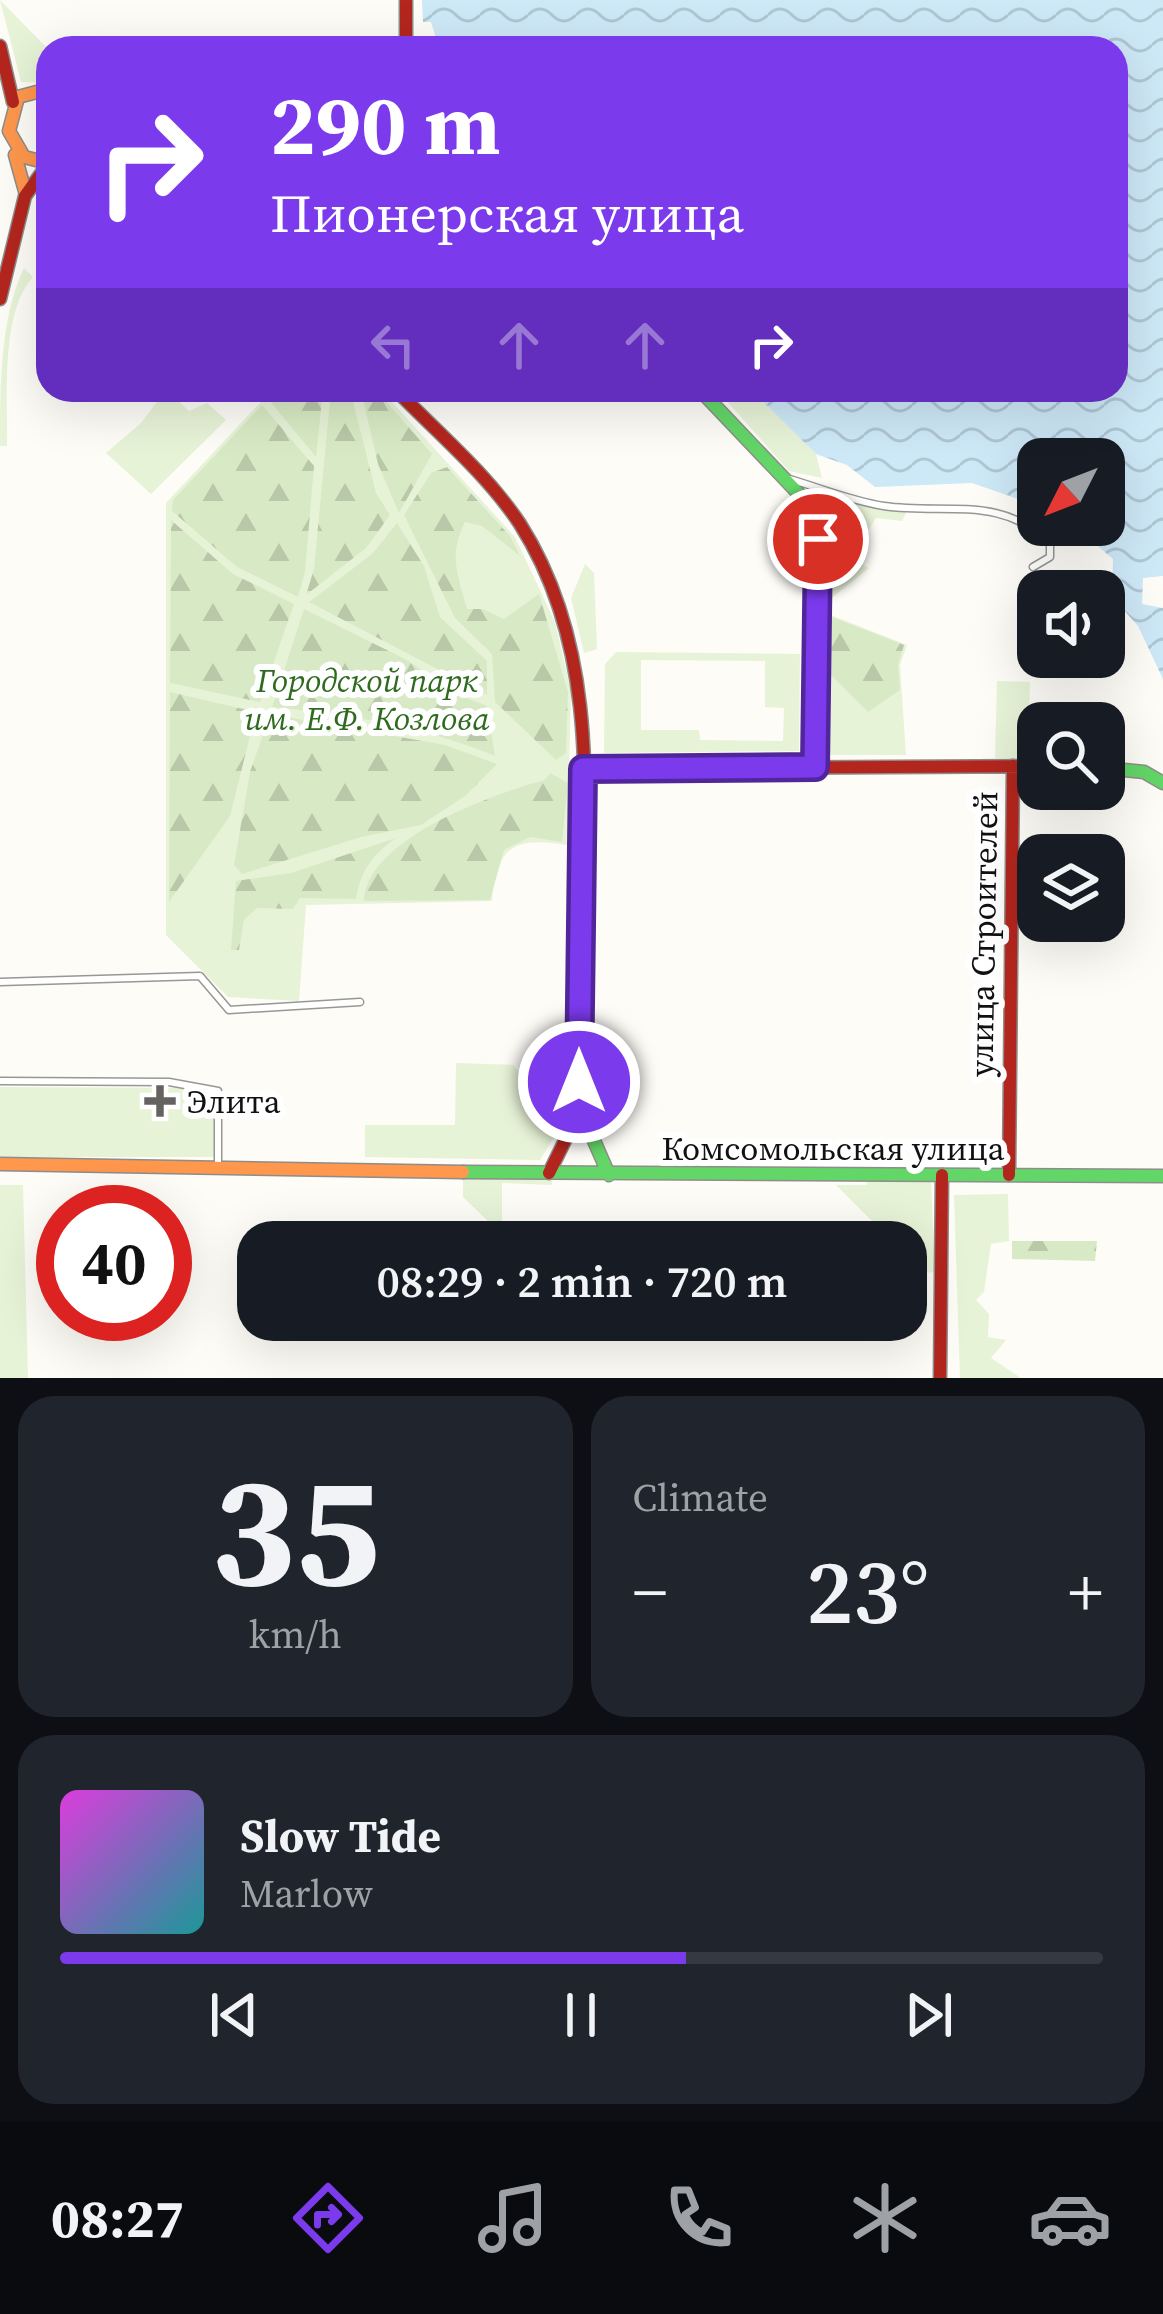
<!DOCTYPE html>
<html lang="en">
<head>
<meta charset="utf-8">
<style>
	body { margin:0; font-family:"Source Serif 4",serif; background:#20242c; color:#f1f3f6; height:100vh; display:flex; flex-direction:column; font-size:45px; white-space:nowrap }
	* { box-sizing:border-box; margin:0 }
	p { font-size:39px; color:#9ea1a6 }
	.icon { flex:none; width:66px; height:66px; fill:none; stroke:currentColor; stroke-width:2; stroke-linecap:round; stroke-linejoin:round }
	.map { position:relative; height:1378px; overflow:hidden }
	.details { display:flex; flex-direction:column; gap:18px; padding:18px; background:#0d0f14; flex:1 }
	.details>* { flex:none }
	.hud { position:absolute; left:36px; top:36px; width:1092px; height:366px; border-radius:36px; box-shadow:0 12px 48px #0002; background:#7c3aed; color:#fff; overflow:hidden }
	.needle { width:78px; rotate:228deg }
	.tools { position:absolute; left:1017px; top:438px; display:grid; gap:24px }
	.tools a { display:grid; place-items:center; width:108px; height:108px; border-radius:24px; background:#171b24; box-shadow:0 12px 48px #0002; font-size:60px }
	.speed { position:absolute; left:36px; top:1185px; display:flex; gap:24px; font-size:60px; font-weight:700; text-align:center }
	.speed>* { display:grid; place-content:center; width:156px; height:156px; border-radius:50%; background:#171b24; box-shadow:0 12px 48px #0002; line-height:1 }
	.speed .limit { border:18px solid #d22; background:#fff; color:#111 }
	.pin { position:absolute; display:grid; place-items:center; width:102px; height:102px; color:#fff; margin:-51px; border:6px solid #fff; border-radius:50%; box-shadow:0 3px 12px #0007 }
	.me { position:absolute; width:132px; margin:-66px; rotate:0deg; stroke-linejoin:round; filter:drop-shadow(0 0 9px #0008) }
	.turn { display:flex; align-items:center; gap:42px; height:252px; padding:0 36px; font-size:54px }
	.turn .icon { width:156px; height:156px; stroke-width:2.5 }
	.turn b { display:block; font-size:84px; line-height:102px }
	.lanes { display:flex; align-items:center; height:114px; padding:0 36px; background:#0003; justify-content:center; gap:60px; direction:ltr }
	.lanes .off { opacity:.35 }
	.big { font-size:90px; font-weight:600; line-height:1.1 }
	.details .tile { flex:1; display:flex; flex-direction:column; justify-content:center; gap:18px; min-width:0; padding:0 42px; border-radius:36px; background:#20242c }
	.details .dial { align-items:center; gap:0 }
	.dial b { font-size:156px; line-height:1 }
	.song { display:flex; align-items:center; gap:36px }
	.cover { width:144px; height:144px; border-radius:18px; background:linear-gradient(135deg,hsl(300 70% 55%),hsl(180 70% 35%)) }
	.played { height:12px; border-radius:6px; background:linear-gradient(90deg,#7c3aed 60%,#363941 60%) }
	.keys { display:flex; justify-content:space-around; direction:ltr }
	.heat { display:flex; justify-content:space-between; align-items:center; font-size:66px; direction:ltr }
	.details .tiles { flex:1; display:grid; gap:18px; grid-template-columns:1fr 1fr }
	.tile:last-child { grid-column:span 2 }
	.trip { position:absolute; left:237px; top:1221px; width:690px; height:120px; border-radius:36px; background:#171b24; box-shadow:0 12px 48px #0002; font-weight:600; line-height:120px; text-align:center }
	.dock { display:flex; height:192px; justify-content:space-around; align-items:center; background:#090b0e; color:#9ea1a6 }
	.dock .icon { width:84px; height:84px }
	.dock .selected { color:#7c3aed }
	.dock b { font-size:54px; color:#f1f3f6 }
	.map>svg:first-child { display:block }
</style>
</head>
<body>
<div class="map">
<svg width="1163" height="1378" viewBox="0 0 1163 1378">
	<defs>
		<pattern id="forest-firs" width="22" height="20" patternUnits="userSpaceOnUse" patternTransform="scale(3)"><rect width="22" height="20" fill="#d8eac5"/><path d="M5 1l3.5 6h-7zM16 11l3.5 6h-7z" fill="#b8c8a8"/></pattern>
		<pattern id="water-waves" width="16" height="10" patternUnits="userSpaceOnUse" patternTransform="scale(3)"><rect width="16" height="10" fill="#cde8f7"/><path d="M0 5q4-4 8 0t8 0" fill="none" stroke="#afc6d3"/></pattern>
	</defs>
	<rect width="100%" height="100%" fill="#fdfcf7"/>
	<path fill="#e7f3d7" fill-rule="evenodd" d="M0 0 48 49V83L21 82Z
		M24 268 33 277C0 313 8 397 7 446H0C0 387 0 318 24 268Z
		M155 390H177L176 399 189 411 207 403 226 420 151 494 106 453 141 423 159 399Z
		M272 390H381L515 537 555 622 571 691 567 845C514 837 497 845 492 901L306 905 299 1001 228 997 166 935V503Z
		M717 390H751L816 454 822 478 789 471Z
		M844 500 907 511 902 521 876 518 864 537 870 541 859 563 869 568 828 601C821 564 816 527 844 500Z
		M585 564 594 573 597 649 584 653 571 598Z
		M828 614 907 645 900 665 906 755H828Z
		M616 652 800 654 799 751 604 753 605 664ZM641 660 765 661V707L784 708 783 741 700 740 699 730H641Z
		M997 681 1030 682 1028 759 995 758Z
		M564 1045 560 1127 540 1160 365 1157V1125H455L456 1063 514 1065 524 1082Z
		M0 1087 214 1088V1157H0Z
		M463 1174 552 1179V1185L502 1183V1229H496L463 1197Z
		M868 1178 931 1182 935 1272 923 1273 906 1255V1242H893L836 1185H867Z
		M0 1185H23L28 1378H0Z
		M1008 1194 1009 1241 991 1244 984 1292 976 1300 989 1314 988 1337 1006 1340 991 1358 1021 1378H960L954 1195Z"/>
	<path fill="url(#forest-firs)" d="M278 390H323L316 457 269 400Z
		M331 390H350L376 493 390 515 366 548 306 595 314 569Z
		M361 390H376L432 454 399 513 378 464Z
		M262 405 314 466 305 572 298 597 237 567 172 511 173 500Z
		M447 467 510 536 520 556 482 526 465 522C448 556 458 575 467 609H483L504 619 539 594 568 692 566 753 556 760 495 702 492 654 455 618 404 515 431 473Z
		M171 520 233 574 294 604 260 702 170 683Z
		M397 523 424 566 440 617 487 661V695L309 602 372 554Z
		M304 609 407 660 454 693 487 706 495 756C425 727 347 714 272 707Z
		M832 617 904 645 898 665 900 690 868 712 831 675Z
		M170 692 256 712 230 816 169 902Z
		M270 714 445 745 497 764 465 796 421 825 361 837 242 874 234 865 250 772Z
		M550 773 568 783 562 842 530 837 504 850 490 900 364 901C366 839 492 794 545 780Z
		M396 838C372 855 361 870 356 899L300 898 293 909 257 908 244 920 239 950H231L236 881 291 873Z
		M1012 1241H1097L1095 1261 1012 1259Z"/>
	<path fill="url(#water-waves)" d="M422 0H1163V576L1143 578 1142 604 1163 608V679L1138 626 1112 597 1113 559 1073 525H1104V459H1038V506L972 483 875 487 847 465 816 454 751 390H1116V48H439L431 22H423Z"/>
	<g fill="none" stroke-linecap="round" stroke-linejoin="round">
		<g stroke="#979795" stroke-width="9">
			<path id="street" d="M786 478C818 487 851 501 884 506 945 515 1002 494 1050 544V557L1033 567
				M818 532 827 502 840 496
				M0 982 200 976 229 1010 360 1002
				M0 1081 169 1082 218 1091V1166"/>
		</g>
		<g stroke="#8e8d8b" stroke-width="15">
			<path id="fast" d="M700 390 817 513 815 767
				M1104 768 1144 772 1163 783
				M580 969 581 1111 609 1175
				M463 1172 1163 1176"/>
		</g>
		<g stroke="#8e8d8b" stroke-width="15">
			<path id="slow" d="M48 89 18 97 9 131 24 157 48 163
				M15 155 25 191
				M0 1164 463 1172"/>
		</g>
		<g stroke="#8e8d8b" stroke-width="15">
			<path id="jam" d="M406 0V48
				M0 46 13 102
				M0 299 25 196 48 164
				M396 390C438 433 487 474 520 524 605 658 583 819 580 969
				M583 769 1038 766
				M549 1173 578 1114
				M1009 1175 1013 766
				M940 1378 942 1175"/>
		</g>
		<use href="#street" stroke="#fffffe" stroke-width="6"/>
		<use href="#fast" stroke="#63d668" stroke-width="12"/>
		<use href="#slow" stroke="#ff974d" stroke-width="12"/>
		<use href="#jam" stroke="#b3261e" stroke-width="12"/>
	</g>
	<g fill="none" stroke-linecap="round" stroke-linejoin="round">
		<g stroke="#51269a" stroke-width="30">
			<path id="route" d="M579 1082 583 769 815 767 818 539"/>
		</g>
		<use href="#route" stroke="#7c3aed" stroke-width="21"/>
	</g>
	<path fill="#646362" stroke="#fff" stroke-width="4.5" d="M154 1083h12v12h12v12h-12v12h-12v-12h-12v-12h12z"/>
	<g text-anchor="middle" stroke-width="12" stroke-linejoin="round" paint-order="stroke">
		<g font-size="33" font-style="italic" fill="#2f6b1f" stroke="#fff">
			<text x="367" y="692">Городской парк<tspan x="367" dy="38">им. Е.Ф. Козлова</tspan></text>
		</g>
		<g font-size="33" fill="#111" stroke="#fff">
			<text transform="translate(983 934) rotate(-89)" y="12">улица Строителей</text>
			<text x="833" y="1160">Комсомольская улица</text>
		</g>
		<g font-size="33" fill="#111" stroke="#fff" text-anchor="start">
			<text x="187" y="1113">Элита</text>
		</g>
	</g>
</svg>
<div class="tools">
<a><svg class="needle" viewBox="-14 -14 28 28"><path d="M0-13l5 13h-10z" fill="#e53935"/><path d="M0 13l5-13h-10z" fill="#9ea1a6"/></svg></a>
<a><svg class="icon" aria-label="sound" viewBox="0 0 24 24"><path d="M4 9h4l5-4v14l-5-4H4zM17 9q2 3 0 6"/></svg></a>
<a><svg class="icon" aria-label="search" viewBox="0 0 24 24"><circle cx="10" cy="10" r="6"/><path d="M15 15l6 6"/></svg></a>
<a><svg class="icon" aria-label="layers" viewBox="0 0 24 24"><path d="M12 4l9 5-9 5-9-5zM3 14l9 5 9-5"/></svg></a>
</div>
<div class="speed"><div class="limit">40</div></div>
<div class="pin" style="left:818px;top:539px;background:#d93025"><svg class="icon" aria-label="arrive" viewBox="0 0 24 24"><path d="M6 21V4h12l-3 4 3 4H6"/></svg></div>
<svg class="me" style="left:579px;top:1082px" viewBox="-20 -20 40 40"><circle r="17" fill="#7c3aed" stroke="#fff" stroke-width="3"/><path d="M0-11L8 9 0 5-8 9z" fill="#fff"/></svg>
<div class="trip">08:29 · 2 min · 720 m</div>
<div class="hud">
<div class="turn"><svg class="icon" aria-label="right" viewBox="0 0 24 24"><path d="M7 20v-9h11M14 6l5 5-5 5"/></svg><div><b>290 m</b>Пионерская улица</div></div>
<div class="lanes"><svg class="icon off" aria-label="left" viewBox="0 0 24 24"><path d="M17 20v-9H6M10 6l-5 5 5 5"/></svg><svg class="icon off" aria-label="ahead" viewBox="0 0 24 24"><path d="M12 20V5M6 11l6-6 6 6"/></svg><svg class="icon off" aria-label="ahead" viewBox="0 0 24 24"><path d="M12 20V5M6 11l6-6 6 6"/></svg><svg class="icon" aria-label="right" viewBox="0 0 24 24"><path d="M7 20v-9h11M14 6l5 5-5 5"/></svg></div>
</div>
</div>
<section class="details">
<div class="tiles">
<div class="tile dial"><b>35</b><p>km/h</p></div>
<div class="tile"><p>Climate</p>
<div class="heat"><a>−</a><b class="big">23°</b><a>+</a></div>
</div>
<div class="tile">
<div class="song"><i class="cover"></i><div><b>Slow Tide</b><p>Marlow</p></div></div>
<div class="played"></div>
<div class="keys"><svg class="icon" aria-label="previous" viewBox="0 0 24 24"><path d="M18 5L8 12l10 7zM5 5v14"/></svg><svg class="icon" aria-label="pause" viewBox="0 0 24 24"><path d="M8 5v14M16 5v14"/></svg><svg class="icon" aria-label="next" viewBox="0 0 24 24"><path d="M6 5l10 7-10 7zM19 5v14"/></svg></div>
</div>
</div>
</section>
<nav class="dock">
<b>08:27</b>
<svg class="icon selected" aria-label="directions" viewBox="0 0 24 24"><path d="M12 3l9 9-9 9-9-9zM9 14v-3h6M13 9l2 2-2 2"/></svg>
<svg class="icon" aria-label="music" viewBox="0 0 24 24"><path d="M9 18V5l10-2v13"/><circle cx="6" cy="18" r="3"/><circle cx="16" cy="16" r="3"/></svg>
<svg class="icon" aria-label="phone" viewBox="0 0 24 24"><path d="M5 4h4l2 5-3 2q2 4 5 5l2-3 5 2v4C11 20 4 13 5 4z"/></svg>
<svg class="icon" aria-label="climate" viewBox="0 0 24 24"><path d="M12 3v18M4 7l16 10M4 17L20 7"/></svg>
<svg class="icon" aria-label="car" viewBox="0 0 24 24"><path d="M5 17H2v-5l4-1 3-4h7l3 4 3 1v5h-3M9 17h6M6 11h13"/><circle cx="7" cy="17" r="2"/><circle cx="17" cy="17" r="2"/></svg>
</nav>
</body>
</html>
